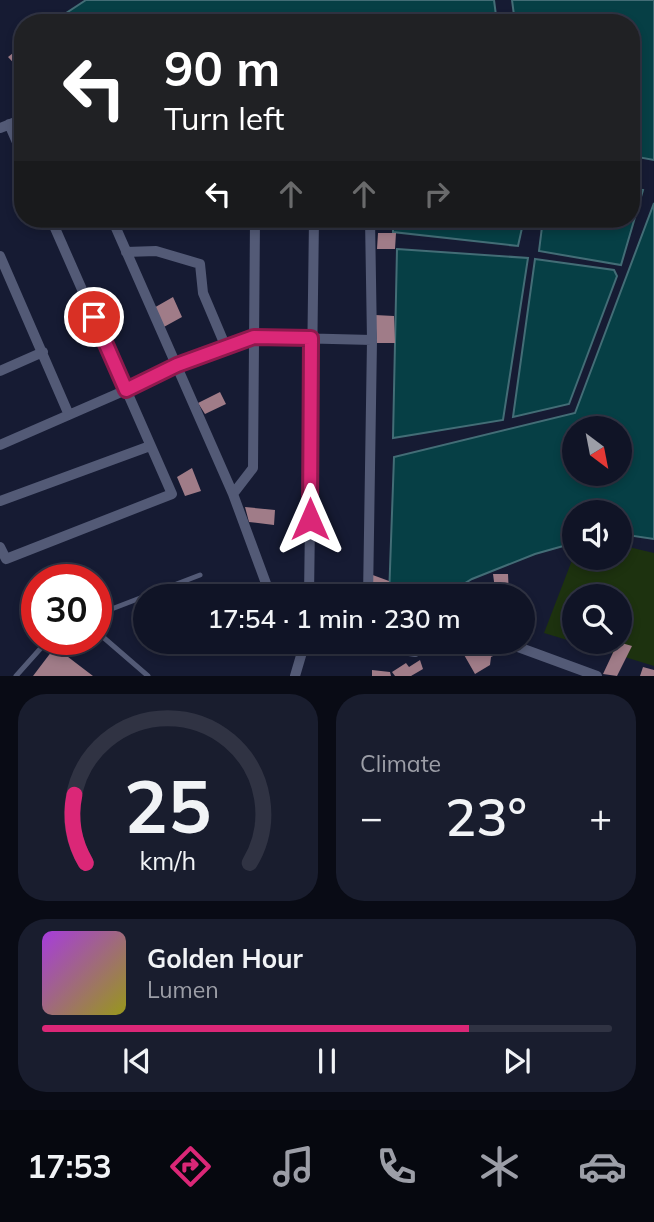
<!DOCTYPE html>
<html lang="en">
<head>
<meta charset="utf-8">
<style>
	body { margin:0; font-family:Mulish,sans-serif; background:#191d2e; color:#f1f3f6; height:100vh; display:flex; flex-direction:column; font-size:26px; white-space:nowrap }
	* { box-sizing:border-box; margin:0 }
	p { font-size:23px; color:#9c9ea7 }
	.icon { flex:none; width:38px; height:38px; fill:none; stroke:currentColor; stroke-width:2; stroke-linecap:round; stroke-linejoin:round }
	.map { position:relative; height:676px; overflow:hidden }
	.drawer { display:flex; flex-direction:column; gap:18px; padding:18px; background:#090b15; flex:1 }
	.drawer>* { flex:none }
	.hud { position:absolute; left:14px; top:14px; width:626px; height:214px; border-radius:28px; box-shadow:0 4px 10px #0003,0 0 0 2px #303343; background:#202124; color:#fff; overflow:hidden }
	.needle { width:46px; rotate:148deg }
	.buttons { position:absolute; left:562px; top:416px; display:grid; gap:14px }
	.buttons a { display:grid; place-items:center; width:70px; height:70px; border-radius:50%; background:#101426; box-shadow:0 4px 10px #0003,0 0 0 2px #303343; font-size:35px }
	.speed { position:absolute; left:21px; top:564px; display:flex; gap:14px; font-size:35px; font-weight:700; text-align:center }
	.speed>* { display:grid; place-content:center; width:91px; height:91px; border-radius:50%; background:#101426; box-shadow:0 4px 10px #0003,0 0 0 2px #303343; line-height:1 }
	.speed .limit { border:10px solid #d22; background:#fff; color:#111 }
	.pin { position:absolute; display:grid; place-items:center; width:60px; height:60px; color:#fff; margin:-30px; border:4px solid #fff; border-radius:50%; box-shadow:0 2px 7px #0007 }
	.me { position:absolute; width:77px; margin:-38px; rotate:0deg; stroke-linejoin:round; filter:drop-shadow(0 0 5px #0008) }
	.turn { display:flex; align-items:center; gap:24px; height:147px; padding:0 35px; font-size:32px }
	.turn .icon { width:91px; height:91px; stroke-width:2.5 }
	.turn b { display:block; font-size:49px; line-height:60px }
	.lanes { display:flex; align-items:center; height:66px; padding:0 35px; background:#0003; justify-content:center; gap:35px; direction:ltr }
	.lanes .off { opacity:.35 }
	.big { font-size:52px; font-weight:600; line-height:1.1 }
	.drawer .card { flex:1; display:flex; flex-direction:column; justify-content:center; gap:10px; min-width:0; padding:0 24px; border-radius:28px; background:#191d2e }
	.drawer .dial { align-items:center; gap:0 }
	.dial svg { height:182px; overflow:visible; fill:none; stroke:#303343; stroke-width:7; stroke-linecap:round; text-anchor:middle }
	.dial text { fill:#f1f3f6; stroke:none }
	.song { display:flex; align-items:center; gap:21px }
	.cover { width:84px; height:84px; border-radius:10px; background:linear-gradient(135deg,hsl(280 70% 55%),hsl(60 70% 35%)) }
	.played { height:7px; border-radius:4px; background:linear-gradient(90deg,#db2777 75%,#303343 75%) }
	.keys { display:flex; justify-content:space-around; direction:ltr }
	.heat { display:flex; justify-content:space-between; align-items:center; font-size:38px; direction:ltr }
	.drawer .tiles { flex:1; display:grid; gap:18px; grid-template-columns:1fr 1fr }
	.card:last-child { grid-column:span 2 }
	.trip { position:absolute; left:133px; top:584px; width:402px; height:70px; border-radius:35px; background:#101426; box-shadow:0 4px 10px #0003,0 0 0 2px #303343; font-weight:600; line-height:70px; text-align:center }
	.menu { display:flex; height:112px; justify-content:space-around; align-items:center; background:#06080f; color:#9c9ea7 }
	.menu .icon { width:49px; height:49px }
	.menu .on { color:#db2777 }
	.menu b { font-size:32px; color:#f1f3f6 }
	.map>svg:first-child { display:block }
</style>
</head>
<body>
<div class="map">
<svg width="654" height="676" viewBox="0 0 654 676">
	<rect width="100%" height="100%" fill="#161b33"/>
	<path fill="#1d320f" d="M620 545 654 553V666L576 642H620V597H574V642L544 633 574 555V558H620Z"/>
	<path fill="#063f45" stroke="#436d76" stroke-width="2" fill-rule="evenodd" d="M86 0H494L497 23H51Z
		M512 0H654V160L632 156V23H515Z
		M632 188 643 190 621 265 539 251 543 219H632Z
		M654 203V539L620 534V513H574V543L535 554 472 579 442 597H389L394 457 575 413ZM574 429H620V474H574Z
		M393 219H524L518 246 393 232Z
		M397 249 528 258 503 420 393 438Z
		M535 259 614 270 617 276 569 404 513 417Z"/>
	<path fill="#a07c88" d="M23 45V73L8 57Z
		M378 233H396L395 249H377Z
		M173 297 182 317 162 328 152 309Z
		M375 315 394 316 395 343H377Z
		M220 392 226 404 205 414 198 403Z
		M192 468 201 491 185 496 177 477Z
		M245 507 275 510 274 525 249 522Z
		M370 574 389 581 387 597 369 595Z
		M493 574H508L509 596 496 597Z
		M296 588 301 597H277L276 593Z
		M618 642 632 646 617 676 603 674Z
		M478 644 486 649 491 646 495 655 491 657 490 665 475 674 463 653Z
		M55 647 93 676H33Z
		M420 660 423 669 411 676H395L392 672 406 663 409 667Z
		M643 667 654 670V676H640Z
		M372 670 390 672 391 676H372Z"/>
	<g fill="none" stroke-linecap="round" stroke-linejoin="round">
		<path stroke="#535a76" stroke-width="5" d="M96 615 200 575
			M96 631 148 676
			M16 676 49 639"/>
		<path stroke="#535a76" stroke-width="10" d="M9 124 23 156
			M0 128 23 119
			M112 219 233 494 271 597
			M234 219 256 224
			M126 252 156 251 200 264 203 293 225 345
			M0 256 69 415
			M0 371 43 352
			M0 445 126 390 177 364 254 337 372 340
			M233 494 253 468 255 219
			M0 501 150 446
			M0 547 6 559 172 494 51 219
			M309 597 314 219
			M368 597 372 340 370 219
			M300 642H368
			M516 642 518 647 597 676
			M368 644 415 652 434 642
			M295 676 305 642"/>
	</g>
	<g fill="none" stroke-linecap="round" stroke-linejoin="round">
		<g stroke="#8e194d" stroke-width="18">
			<path id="route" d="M94 317 126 390 177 365 254 337 311 338 310 519"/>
		</g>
		<use href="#route" stroke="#db2777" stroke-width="12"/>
	</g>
</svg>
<div class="buttons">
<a><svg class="needle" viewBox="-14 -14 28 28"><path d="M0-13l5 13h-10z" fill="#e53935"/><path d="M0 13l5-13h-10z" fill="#9c9ea7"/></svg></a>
<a><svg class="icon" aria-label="sound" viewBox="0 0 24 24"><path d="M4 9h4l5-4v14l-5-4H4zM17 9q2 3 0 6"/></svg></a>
<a><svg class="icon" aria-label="search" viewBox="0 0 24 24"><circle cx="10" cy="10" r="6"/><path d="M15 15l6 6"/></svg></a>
</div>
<div class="speed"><div class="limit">30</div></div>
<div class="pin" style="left:94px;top:317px;background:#d93025"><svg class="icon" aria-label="arrive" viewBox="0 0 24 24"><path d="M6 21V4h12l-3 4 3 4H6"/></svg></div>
<svg class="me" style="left:310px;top:519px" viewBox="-20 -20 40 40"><path d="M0-17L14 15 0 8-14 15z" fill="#db2777" stroke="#fff" stroke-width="4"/></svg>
<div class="trip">17:54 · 1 min · 230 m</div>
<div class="hud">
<div class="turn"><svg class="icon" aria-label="left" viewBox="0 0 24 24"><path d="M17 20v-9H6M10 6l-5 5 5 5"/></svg><div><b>90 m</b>Turn left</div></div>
<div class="lanes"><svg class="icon" aria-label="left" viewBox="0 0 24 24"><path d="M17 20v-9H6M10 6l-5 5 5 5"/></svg><svg class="icon off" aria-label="ahead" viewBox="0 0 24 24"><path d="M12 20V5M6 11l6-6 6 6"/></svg><svg class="icon off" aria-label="ahead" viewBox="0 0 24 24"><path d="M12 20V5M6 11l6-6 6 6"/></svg><svg class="icon off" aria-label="right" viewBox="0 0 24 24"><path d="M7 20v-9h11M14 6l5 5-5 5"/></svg></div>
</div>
</div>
<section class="drawer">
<div class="tiles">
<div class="card dial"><svg viewBox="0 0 100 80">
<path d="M14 69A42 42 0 1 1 86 69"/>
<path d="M14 69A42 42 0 0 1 9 39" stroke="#db2777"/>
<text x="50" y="56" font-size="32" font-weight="700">25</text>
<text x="50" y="72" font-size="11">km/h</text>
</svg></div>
<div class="card"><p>Climate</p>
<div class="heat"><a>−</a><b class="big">23°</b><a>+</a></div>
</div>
<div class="card">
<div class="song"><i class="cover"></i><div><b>Golden Hour</b><p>Lumen</p></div></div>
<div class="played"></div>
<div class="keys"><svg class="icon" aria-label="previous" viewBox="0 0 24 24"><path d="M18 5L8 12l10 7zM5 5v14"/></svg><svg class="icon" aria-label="pause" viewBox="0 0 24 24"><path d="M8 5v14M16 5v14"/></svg><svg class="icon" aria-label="next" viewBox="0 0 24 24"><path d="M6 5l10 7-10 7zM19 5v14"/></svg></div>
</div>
</div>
</section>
<nav class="menu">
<b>17:53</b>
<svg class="icon on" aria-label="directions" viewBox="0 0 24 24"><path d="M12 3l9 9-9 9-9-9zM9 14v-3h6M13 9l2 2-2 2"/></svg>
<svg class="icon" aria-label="music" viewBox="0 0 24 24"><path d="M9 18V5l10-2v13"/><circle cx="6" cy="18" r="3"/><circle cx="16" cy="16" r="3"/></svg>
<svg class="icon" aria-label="phone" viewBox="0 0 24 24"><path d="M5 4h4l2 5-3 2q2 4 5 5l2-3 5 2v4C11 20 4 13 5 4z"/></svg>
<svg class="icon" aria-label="climate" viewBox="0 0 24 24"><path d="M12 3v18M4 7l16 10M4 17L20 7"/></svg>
<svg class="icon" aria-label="car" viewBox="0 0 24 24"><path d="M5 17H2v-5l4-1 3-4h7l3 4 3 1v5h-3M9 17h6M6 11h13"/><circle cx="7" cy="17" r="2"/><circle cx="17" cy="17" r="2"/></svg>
</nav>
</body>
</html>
